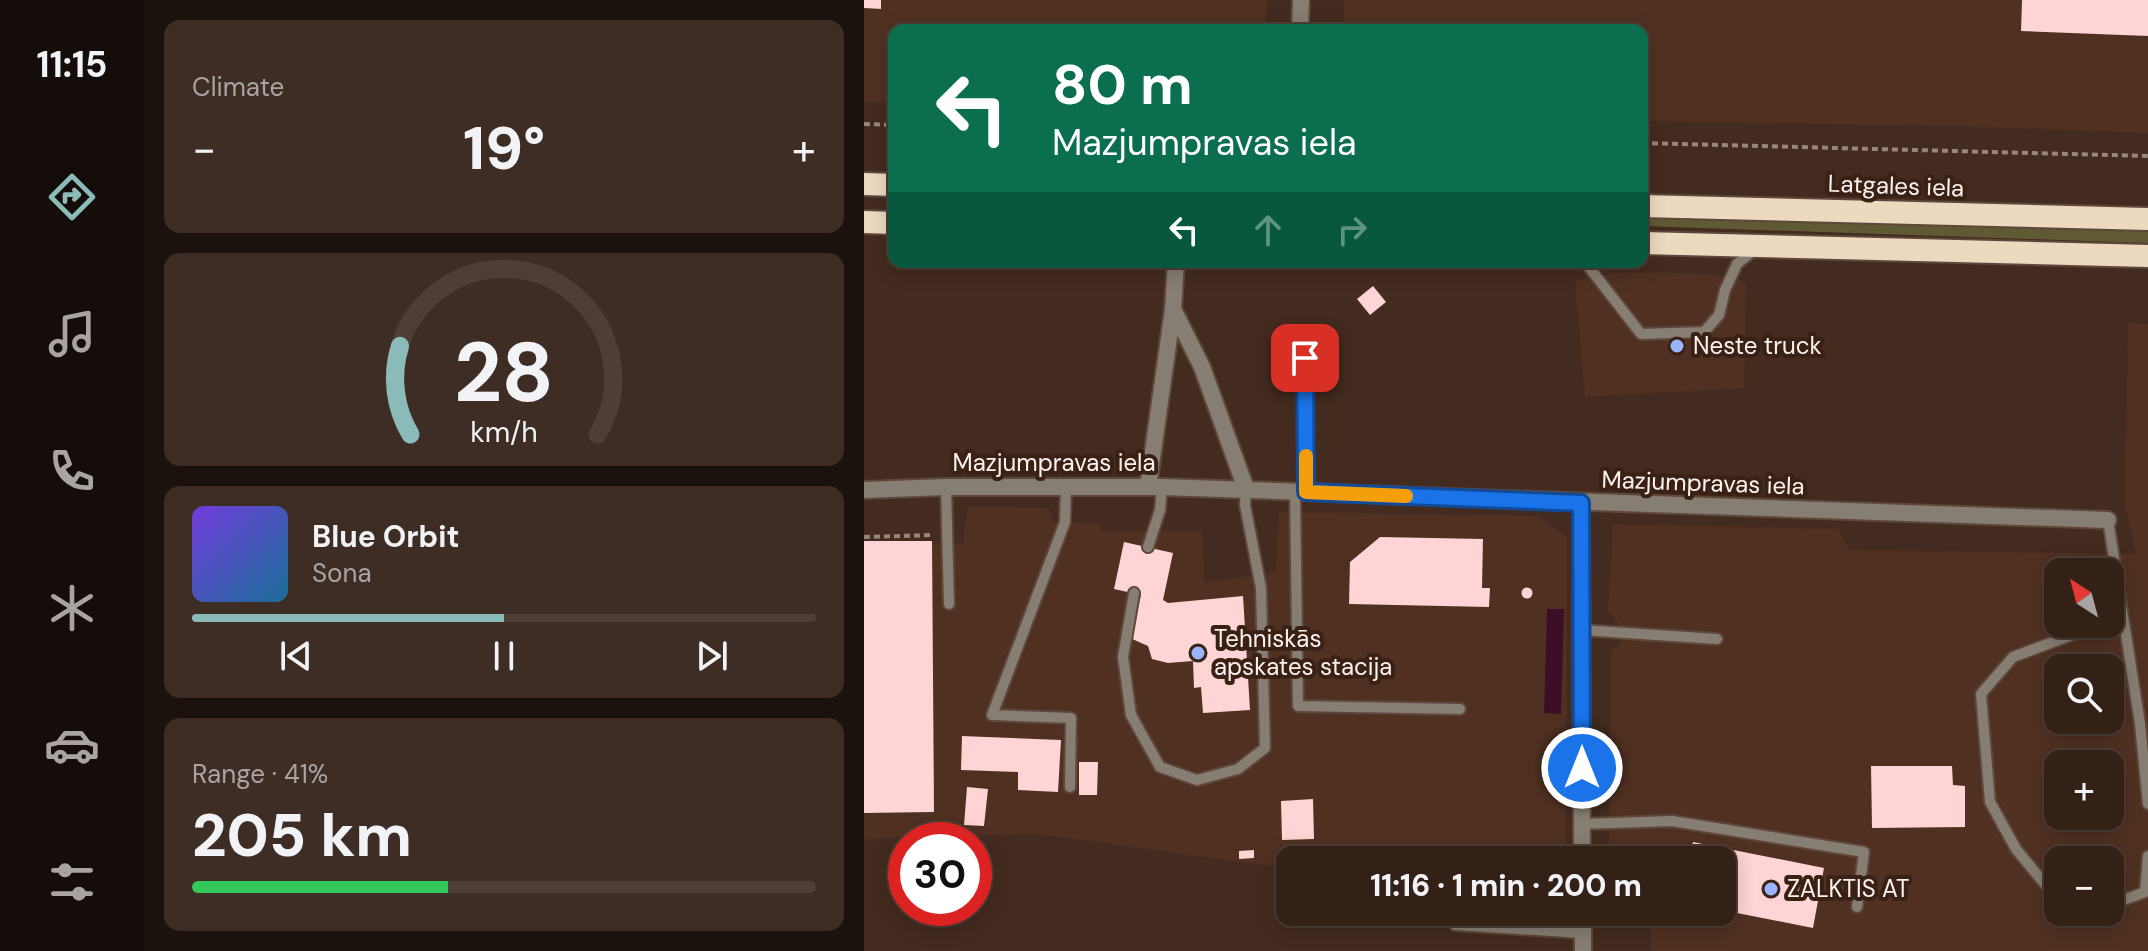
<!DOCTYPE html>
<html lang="en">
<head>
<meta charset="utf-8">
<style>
	body { margin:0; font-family:"DM Sans",sans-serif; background:#3e2d24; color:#f1f3f6; height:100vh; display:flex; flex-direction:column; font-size:30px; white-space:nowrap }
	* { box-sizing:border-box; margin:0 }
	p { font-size:26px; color:#a9a3a1 }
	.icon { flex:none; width:44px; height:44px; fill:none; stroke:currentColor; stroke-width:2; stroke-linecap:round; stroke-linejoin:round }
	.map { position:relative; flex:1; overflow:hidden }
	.drawer { display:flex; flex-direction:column; gap:20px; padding:20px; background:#1c120d; width:720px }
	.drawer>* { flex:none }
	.guide { position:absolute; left:24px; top:24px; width:760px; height:244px; border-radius:16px; box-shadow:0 4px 20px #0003,0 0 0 2px #4e3e36; background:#0b6e4f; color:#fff; overflow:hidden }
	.needle { width:52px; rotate:324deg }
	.fabs { position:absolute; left:1180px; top:558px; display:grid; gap:16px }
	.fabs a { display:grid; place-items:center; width:80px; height:80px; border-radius:16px; background:#332017; box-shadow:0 4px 20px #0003,0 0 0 2px #4e3e36; font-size:40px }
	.speed { position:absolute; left:24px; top:822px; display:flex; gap:16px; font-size:40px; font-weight:700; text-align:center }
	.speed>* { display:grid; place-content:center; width:104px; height:104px; border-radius:50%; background:#332017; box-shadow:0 4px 20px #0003,0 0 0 2px #4e3e36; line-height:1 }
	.speed .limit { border:12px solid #d22; background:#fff; color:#111 }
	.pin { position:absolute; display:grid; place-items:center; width:68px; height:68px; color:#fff; margin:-34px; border-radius:16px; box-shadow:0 4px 12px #0006 }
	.me { position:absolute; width:88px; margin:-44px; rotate:0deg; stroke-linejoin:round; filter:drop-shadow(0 0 6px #0008) }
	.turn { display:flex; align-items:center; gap:28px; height:168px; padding:0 32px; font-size:36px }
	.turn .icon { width:104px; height:104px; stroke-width:2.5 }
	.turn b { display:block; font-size:56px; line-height:68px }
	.lanes { display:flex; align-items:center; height:76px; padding:0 32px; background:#0003; justify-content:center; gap:40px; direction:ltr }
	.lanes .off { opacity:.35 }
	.big { font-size:60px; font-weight:800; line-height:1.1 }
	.drawer .widget { flex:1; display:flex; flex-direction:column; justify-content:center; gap:12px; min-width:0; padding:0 28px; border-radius:16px; background:#3e2d24 }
	.drawer .dial { align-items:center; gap:0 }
	.dial svg { height:208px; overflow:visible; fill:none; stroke:#4e3e36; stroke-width:7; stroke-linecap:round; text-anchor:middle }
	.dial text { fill:#f1f3f6; stroke:none }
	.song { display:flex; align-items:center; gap:24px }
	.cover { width:96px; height:96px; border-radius:12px; background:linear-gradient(135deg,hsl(260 70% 55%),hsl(200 70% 35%)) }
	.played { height:8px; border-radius:4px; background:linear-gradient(90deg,#8bbbb9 50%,#4e3e36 50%) }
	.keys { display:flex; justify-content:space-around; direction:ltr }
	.heat { display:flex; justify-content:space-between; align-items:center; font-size:44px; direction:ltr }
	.charge { height:12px; border-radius:6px; background:linear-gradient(90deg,#34c759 41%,#4e3e36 0) }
	.trip { position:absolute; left:412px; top:846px; width:460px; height:80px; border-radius:16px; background:#332017; box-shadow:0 4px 20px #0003,0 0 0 2px #4e3e36; font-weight:800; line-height:80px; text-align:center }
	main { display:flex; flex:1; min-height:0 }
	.dock { display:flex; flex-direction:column; width:144px; justify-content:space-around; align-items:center; background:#140d09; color:#a9a3a1 }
	.dock .icon { width:56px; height:56px }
	.dock .active { color:#8bbbb9 }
	.dock b { font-size:36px; color:#f1f3f6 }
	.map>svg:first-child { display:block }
</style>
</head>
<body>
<main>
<nav class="dock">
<b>11:15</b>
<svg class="icon active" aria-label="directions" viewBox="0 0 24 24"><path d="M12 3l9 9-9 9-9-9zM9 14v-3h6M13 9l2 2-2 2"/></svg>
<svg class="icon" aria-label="music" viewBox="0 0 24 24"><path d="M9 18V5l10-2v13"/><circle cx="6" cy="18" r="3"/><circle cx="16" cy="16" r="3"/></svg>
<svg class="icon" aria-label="phone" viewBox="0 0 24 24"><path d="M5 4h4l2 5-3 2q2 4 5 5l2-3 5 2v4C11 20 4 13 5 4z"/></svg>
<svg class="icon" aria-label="climate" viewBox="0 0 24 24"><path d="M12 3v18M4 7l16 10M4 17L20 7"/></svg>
<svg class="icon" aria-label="car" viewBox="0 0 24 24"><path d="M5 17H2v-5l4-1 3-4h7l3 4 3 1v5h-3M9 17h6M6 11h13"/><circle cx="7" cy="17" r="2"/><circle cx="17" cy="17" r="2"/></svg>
<svg class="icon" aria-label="filters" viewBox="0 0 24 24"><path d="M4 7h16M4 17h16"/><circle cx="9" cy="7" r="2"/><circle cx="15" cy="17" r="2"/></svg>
</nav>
<section class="drawer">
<div class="widget"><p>Climate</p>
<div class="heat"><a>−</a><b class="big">19°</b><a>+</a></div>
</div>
<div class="widget dial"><svg viewBox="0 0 100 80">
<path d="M14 69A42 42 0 1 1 86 69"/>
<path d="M14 69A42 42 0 0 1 10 35" stroke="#8bbbb9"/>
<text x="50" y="56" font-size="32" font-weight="700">28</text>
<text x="50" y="72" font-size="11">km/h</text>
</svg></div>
<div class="widget">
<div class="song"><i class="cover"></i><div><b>Blue Orbit</b><p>Sona</p></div></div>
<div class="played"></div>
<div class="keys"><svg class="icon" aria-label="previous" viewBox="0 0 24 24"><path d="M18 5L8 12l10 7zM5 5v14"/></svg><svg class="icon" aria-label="pause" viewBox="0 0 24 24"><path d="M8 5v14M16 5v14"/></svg><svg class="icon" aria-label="next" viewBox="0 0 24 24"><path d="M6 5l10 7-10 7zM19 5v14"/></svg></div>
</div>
<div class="widget"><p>Range · 41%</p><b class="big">205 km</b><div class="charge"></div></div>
</section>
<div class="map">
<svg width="1284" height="951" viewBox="0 0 1284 951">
	<rect width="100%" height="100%" fill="#442b1f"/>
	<path fill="#503121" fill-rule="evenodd" d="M0 0H403L401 30H30V102H0Z
		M480 0H1284V133L1095 126 778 121V30H480Z
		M756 272 845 274 882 283 880 388 721 397 711 281Z
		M1264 323 1284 324V951H787V927L731 912H858V860H732V854L745 855 747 650 756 644 755 624 744 611 749 524 974 529 985 550 1272 554 1261 504ZM1194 572H1246V624H1194ZM1194 668H1246V720H1194ZM1194 764H1246V816H1194ZM1194 860H1246V912H1194Z
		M104 507 185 508 190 523H236L237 531H338L340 582 412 573 415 512 674 516 703 537 702 860H426V869L175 834 0 839V541H68L99 544Z"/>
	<path fill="#5f5a33" d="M778 213 1284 226V243L778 226Z"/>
	<path fill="#3c0e27" d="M683 609H700L697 714 680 713Z"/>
	<path fill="#fed4d4" d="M0 0H17V9L0 8Z
		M1158 0H1284V36L1157 31Z
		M119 22 218 25V30H119Z
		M262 25 337 27V30H262Z
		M509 286 522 302 506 315 493 299Z
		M804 342H822V350H805Z
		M516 537 619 539 618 588H626L625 607 485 604 486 562Z
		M0 541H68L70 812 0 813Z
		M260 542 309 553 299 600 304 603 379 596 386 710 339 713 337 687 330 688 329 661 304 663 288 659 284 646 266 638 277 595 250 589Z
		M657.5 593a5.5 5.5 0 1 1 11 0a5.5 5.5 0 1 1-11 0Z
		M98 736 197 740 194 792 154 790V772L97 770Z
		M215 762H234L233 795H215Z
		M1007 766H1088L1089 785 1101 786V827L1008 828Z
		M103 787 124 789 120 826 100 825Z
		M449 799 450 839 418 840 417 801Z
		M829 842 960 868 949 928 858 910V860H825Z
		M390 850V858L375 859V851Z"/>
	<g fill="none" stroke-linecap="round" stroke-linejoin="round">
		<g stroke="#5e473b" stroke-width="14">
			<path id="service" d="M721 262 777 334 840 332 855 315 861 290 873 264 890 250
				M441 331 442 492
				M82 487 85 604
				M202 487 201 522 128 715 207 718 206 787
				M431 491 434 706 596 709
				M1244 520 1276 724 1284 804
				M284 547 296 510 298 487
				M270 593 259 657 267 715 296 767 333 780 374 769 401 748 397 588 381 505 382 489
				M717 630 853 639
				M718 824 808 821 1000 852 993 907
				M1194 896 1190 895 1152 849 1126 802 1117 694 1149 657 1213 633 1260 623
				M1246 905 1281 892 1284 856
				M591 925 719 933"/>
		</g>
		<g stroke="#5e473b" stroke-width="20">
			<path id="minor" d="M436 30 437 0
				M309 309 312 262
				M284 487 309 309 338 367 382 489
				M0 490 82 487H298L1244 520
				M717 503 718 860
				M719 912V951"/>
		</g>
		<g stroke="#5e473b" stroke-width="26">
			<path id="trunk" d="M0 184 30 185
				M778 206 1284 219
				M0 222 30 223
				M778 243 1284 256"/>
		</g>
		<path stroke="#9a867d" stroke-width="4" stroke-dasharray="6 4" stroke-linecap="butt" d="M0 124 30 125
			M778 143 1284 156
			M282 262 295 265
			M0 537 69 535"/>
		<use href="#service" stroke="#877e73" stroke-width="10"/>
		<use href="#minor" stroke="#877e73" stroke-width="16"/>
		<use href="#trunk" stroke="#ecd9c0" stroke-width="22"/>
	</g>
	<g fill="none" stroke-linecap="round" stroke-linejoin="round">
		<g stroke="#114b97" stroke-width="20">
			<path id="route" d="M441 358 442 492 717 503 718 768"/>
		</g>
		<use href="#route" stroke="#1a73e8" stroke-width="14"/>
		<path stroke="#f59e0b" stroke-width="14" d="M442 456V492L542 496"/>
	</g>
	<g fill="#99b5fd" stroke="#3a2116" stroke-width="3">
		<circle cx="813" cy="346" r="8"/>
		<circle cx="334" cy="653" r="8"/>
		<circle cx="907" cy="889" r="8"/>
	</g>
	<g text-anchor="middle" stroke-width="8" stroke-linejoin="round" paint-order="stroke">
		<g font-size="24" fill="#fef0ea" stroke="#3a2116">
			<text transform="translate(1032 186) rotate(2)" y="8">Latgales iela</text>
			<text x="190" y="471">Mazjumpravas iela</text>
			<text transform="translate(839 483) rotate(2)" y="8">Mazjumpravas iela</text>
		</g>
		<g font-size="24" fill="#fef0ea" stroke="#3a2116" text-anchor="start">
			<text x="829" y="354">Neste truck</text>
			<text x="350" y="647">Tehniskās<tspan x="350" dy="28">apskates stacija</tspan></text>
			<text x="923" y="897">ZALKTIS AT</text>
		</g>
	</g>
</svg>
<div class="fabs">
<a><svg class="needle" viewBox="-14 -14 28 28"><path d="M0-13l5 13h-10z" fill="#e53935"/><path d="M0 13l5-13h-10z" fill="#a9a3a1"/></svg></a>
<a><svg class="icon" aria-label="search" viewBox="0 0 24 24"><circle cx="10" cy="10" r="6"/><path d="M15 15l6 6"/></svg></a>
<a>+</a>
<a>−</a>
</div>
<div class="speed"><div class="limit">30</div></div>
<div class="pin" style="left:441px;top:358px;background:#d93025"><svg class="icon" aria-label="arrive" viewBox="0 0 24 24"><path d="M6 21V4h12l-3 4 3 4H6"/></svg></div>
<svg class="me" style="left:718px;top:768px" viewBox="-20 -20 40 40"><circle r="17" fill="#1a73e8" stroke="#fff" stroke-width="3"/><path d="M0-11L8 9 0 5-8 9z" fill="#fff"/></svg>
<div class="trip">11:16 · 1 min · 200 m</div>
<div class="guide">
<div class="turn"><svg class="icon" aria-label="left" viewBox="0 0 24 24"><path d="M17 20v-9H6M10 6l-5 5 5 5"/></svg><div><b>80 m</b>Mazjumpravas iela</div></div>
<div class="lanes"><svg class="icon" aria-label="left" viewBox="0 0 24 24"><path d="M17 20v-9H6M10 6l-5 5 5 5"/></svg><svg class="icon off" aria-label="ahead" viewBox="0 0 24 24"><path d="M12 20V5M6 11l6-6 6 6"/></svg><svg class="icon off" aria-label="right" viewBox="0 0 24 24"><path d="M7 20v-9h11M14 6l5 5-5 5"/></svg></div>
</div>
</div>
</main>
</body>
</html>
